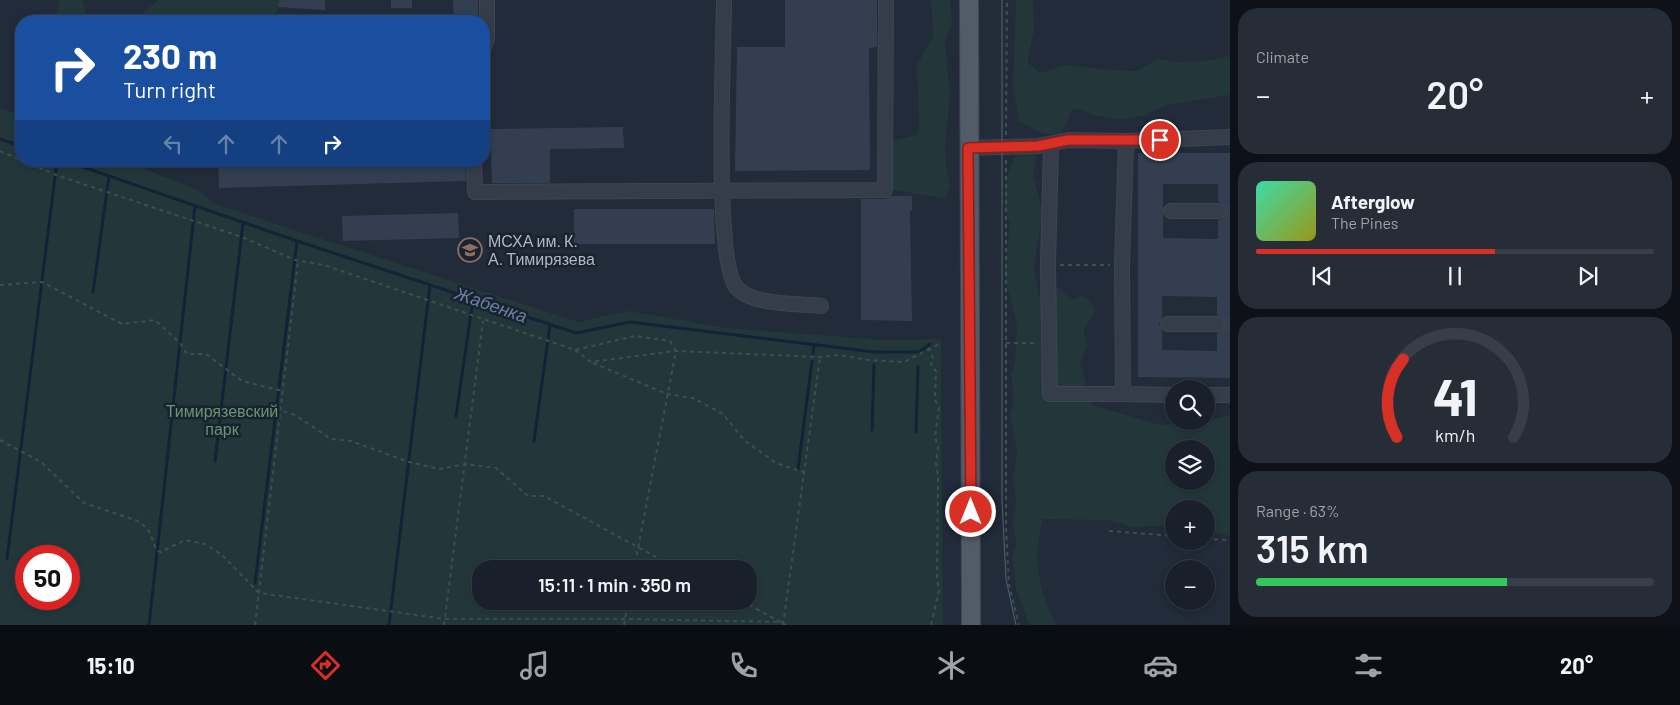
<!DOCTYPE html>
<html lang="en">
<head>
<meta charset="utf-8">
<style>
	body { margin:0; font-family:Barlow,sans-serif; background:#262d37; color:#f1f3f6; height:100vh; display:flex; flex-direction:column; font-size:19px; white-space:nowrap }
	* { box-sizing:border-box; margin:0 }
	p { font-size:16px; color:#9fa3a9 }
	.icon { flex:none; width:28px; height:28px; fill:none; stroke:currentColor; stroke-width:2; stroke-linecap:round; stroke-linejoin:round }
	.map { position:relative; flex:1; overflow:hidden }
	.drawer { display:flex; flex-direction:column; gap:8px; padding:8px; background:#0e1218; width:450px }
	.drawer>* { flex:none }
	.hud { position:absolute; left:15px; top:15px; width:475px; height:152px; border-radius:20px; box-shadow:0 2px 8px #0003,0 0 0 1px #373e47; background:#1a4fa0; color:#fff; overflow:hidden }
	.fabs { position:absolute; left:1165px; top:380px; display:grid; gap:10px }
	.fabs a { display:grid; place-items:center; width:50px; height:50px; border-radius:50%; background:#19202b; box-shadow:0 2px 8px #0003,0 0 0 1px #373e47; font-size:25px }
	.speed { position:absolute; left:15px; top:545px; display:flex; gap:10px; font-size:25px; font-weight:700; text-align:center }
	.speed>* { display:grid; place-content:center; width:65px; height:65px; border-radius:50%; background:#19202b; box-shadow:0 2px 8px #0003,0 0 0 1px #373e47; line-height:1 }
	.speed .limit { border:8px solid #d22; background:#fff; color:#111 }
	.pin { position:absolute; display:grid; place-items:center; width:42px; height:42px; color:#fff; margin:-21px; border:2px solid #fff; border-radius:50%; box-shadow:0 1px 5px #0007 }
	.me { position:absolute; width:55px; margin:-28px; rotate:0deg; stroke-linejoin:round; filter:drop-shadow(0 0 4px #0008) }
	.turn { display:flex; align-items:center; gap:18px; height:105px; padding:0 25px; font-size:22px }
	.turn .icon { width:65px; height:65px; stroke-width:2.5 }
	.turn b { display:block; font-size:35px; line-height:42px }
	.lanes { display:flex; align-items:center; height:48px; padding:0 25px; background:#0003; justify-content:center; gap:25px; direction:ltr }
	.lanes .off { opacity:.35 }
	.big { font-size:38px; font-weight:600; line-height:1.1 }
	.drawer .card { flex:1; display:flex; flex-direction:column; justify-content:center; gap:8px; min-width:0; padding:0 18px; border-radius:20px; background:#262d37 }
	.drawer .dial { align-items:center; gap:0 }
	.dial svg { height:130px; overflow:visible; fill:none; stroke:#373e47; stroke-width:7; stroke-linecap:round; text-anchor:middle }
	.dial text { fill:#f1f3f6; stroke:none }
	.song { display:flex; align-items:center; gap:15px }
	.cover { width:60px; height:60px; border-radius:8px; background:linear-gradient(135deg,hsl(160 70% 55%),hsl(60 70% 35%)) }
	.played { height:5px; border-radius:2px; background:linear-gradient(90deg,#d93025 60%,#373e47 60%) }
	.keys { display:flex; justify-content:space-around; direction:ltr }
	.heat { display:flex; justify-content:space-between; align-items:center; font-size:28px; direction:ltr }
	.charge { height:8px; border-radius:4px; background:linear-gradient(90deg,#34c759 63%,#373e47 0) }
	.trip { position:absolute; left:472px; top:560px; width:285px; height:50px; border-radius:20px; background:#19202b; box-shadow:0 2px 8px #0003,0 0 0 1px #373e47; font-weight:600; line-height:50px; text-align:center }
	.tabs { display:flex; height:80px; justify-content:space-around; align-items:center; background:#0a0d11; color:#9fa3a9 }
	.tabs .icon { width:35px; height:35px }
	.tabs .current { color:#d93025 }
	.tabs b { font-size:22px; color:#f1f3f6 }
	main { display:flex; flex:1; min-height:0 }
	.map>svg:first-child { display:block }
</style>
</head>
<body>
<main>
<div class="map">
<svg width="1230" height="625" viewBox="0 0 1230 625">
	<rect width="100%" height="100%" fill="#212b39"/>
	<path fill="#23373a" fill-rule="evenodd" d="M59 0H82L87 16 97 21H56Z
		M158 0H279L278 10 269 21H133Z
		M930 0H950L952 24 945 41 950 94 945 145 946 166 950 186 945 199 890 189 878 177 877 155 896 140 917 135 919 123 917 65 933 36 932 8Z
		M1016 0H1033L1034 31 1027 62 1040 73 1065 65 1110 70 1136 71 1159 59 1177 62 1204 61 1230 56V95L1166 105 1144 116 1120 120 1095 115 1073 108 1062 132C1046 138 1033 129 1019 121L1013 87Z
		M0 108 21 115V161H125L198 190 215 204 578 322 628 311 727 328 885 340 941 339 943 625H0ZM69 556V599H26V556ZM481 569H749V601H481Z
		M1021 150 1036 153 1033 176 1043 212 1034 266 1039 298 1048 289 1060 288 1072 299 1082 296 1088 299 1095 310 1084 330 1087 346 1080 363 1092 405 1160 425 1200 422 1230 415V536L1206 530V509H1174V526L1132 527 1107 520 1043 519C1032 557 1038 590 1056 625H1029L1016 588 1012 557 1016 543 1013 521 1016 503 1013 479 1017 452 1010 415 1014 402 1011 375 1015 362 1017 326 1004 273 1010 223 1005 209V184L1013 159ZM1174 449H1206V481H1174Z"/>
	<g fill="none" stroke-linecap="round" stroke-linejoin="round">
		<path stroke="#142236" stroke-width="3" d="M0 139 21 146
			M66 161 297 241 576 333 630 322 875 352H919L930 344
			M93 292 109 176
			M813 354 814 346
			M456 416 473 300
			M872 430 874 365
			M916 432 918 367
			M534 441 550 325
			M215 461 243 223
			M798 469 812 361
			M7 559 57 161
			M255 583 297 241
			M149 625 195 206
			M389 625 430 285"/>
	</g>
	<path fill="#333f50" fill-rule="evenodd" d="M279 0H325V10L278 7Z
		M391 0H412V8H391Z
		M453 0H478V21H454Z
		M785 0H877V47L869 48 870 170 735 171 737 47H785Z
		M623 127 624 148 550 149V183H492L491 149H487V129Z
		M1138 153H1230V378L1138 377ZM1163 184H1218V202L1225 206 1227 211 1223 218 1218 220V239L1163 238ZM1162 296 1217 297V315L1224 319 1226 324 1222 331 1217 333V351L1162 350V330L1159 324 1162 318Z
		M218 161H465L466 181 219 188Z
		M891 196H912V211H910L912 321 861 320V199H885Z
		M574 209H714L715 244H574Z
		M458 213 459 238 343 241 342 216Z"/>
	<g fill="none" stroke-linecap="round" stroke-linejoin="round">
		<path stroke="#36404e" stroke-width="14" stroke-dasharray="14 7" stroke-linecap="butt" d="M1218 211 1230 212
			M1217 324H1230"/>
		<g stroke="#3e4653" stroke-width="16">
			<path id="minor" d="M724 0C724 46 713 263 737 288 754 306 796 303 821 306
				M484 47 487 38V0
				M1126 141 1122 265 1123 394 1174 395
				M1051 144 1048 265 1050 394H1123
				M968 148 1038 146 1068 140 1126 141 1230 137
				M474 161 475 192 885 190 886 0
				M1171 211H1218
				M1168 324H1217
				M1206 395H1230"/>
		</g>
		<g stroke="#3e4653" stroke-width="20">
			<path id="major" d="M969 0 971 625"/>
		</g>
		<path stroke="#3b5052" stroke-width="2" stroke-dasharray="4 4" stroke-linecap="butt" d="M1006 135 1007 0
			M0 151 21 160
			M1006 160V527L1009 585 1019 625
			M24 161 56 175 242 237 295 260 324 265 575 350 635 336 670 341 676 351 634 569
			M1060 265H1110
			M0 285 42 282 122 324 155 320 180 343 187 354H206L242 381 283 391
			M1006 343H1038
			M575 350 591 362 676 351 820 357 840 355 868 360 904 362 929 349
			M593 363 667 394 693 398 723 414 744 440 776 463 803 472
			M276 409 295 415 331 439 351 441 409 462 439 469 465 464 496 468 528 496H544L678 569
			M0 440 41 462 84 503 138 521 148 529 157 551 161 552 185 540 205 544 222 555 259 593 445 619H625L784 622
			M1109 531 1174 536
			M1206 539 1230 540
			M742 601 786 625
			M255 625 298 261
			M444 625 483 321
			M624 625 628 601
			M783 625 820 357
			M931 625 939 590 937 579 938 477 936 463 938 447 935 437 939 407 935 400 936 371 931 365 933 358 929 349 941 343"/>
		<use href="#minor" stroke="#343d49" stroke-width="14"/>
		<use href="#major" stroke="#525c69" stroke-width="18"/>
		<path stroke="#566170" stroke-width="1" d="M1002 0V500L1006 579 1016 625"/>
	</g>
	<g fill="none" stroke-linecap="round" stroke-linejoin="round">
		<g stroke="#8d1f18" stroke-width="12">
			<path id="route" d="M971 512 968 148 1038 146 1068 140H1160"/>
		</g>
		<use href="#route" stroke="#d93025" stroke-width="9"/>
	</g>
	<defs>
		<g id="university-ring" transform="scale(1.25)"><circle r="9.5" fill="#1a222e" stroke="#8d6e63" stroke-width="1.5"/><path d="M0-5L7-2L0 1L-7-2ZM-4 1L0 2.5L4 1V4Q0 6-4 4Z" fill="#8d6e63"/></g>
	</defs>
	<g fill-rule="evenodd">
		<use href="#university-ring" x="470" y="250"/>
	</g>
	<g text-anchor="middle" stroke-width="5" stroke-linejoin="round" paint-order="stroke">
		<g font-size="16" fill="#afb8c6" stroke="#1a222e" text-anchor="start">
			<text x="488" y="247">МСХА им. К.<tspan x="488" dy="18">А. Тимирязева</tspan></text>
		</g>
		<g font-size="16" fill="#669772" stroke="#1a222e">
			<text x="222" y="417">Тимирязевский<tspan x="222" dy="18">парк</tspan></text>
		</g>
		<g font-size="18" font-style="italic" fill="#6781a5" stroke="#1a222e">
			<text transform="translate(491 305) rotate(19)" y="6">Жабенка</text>
		</g>
	</g>
</svg>
<div class="fabs">
<a><svg class="icon" aria-label="search" viewBox="0 0 24 24"><circle cx="10" cy="10" r="6"/><path d="M15 15l6 6"/></svg></a>
<a><svg class="icon" aria-label="layers" viewBox="0 0 24 24"><path d="M12 4l9 5-9 5-9-5zM3 14l9 5 9-5"/></svg></a>
<a>+</a>
<a>−</a>
</div>
<div class="speed"><div class="limit">50</div></div>
<div class="pin" style="left:1160px;top:140px;background:#d93025"><svg class="icon" aria-label="arrive" viewBox="0 0 24 24"><path d="M6 21V4h12l-3 4 3 4H6"/></svg></div>
<svg class="me" style="left:971px;top:512px" viewBox="-20 -20 40 40"><circle r="17" fill="#d93025" stroke="#fff" stroke-width="3"/><path d="M0-11L8 9 0 5-8 9z" fill="#fff"/></svg>
<div class="trip">15:11 · 1 min · 350 m</div>
<div class="hud">
<div class="turn"><svg class="icon" aria-label="right" viewBox="0 0 24 24"><path d="M7 20v-9h11M14 6l5 5-5 5"/></svg><div><b>230 m</b>Turn right</div></div>
<div class="lanes"><svg class="icon off" aria-label="left" viewBox="0 0 24 24"><path d="M17 20v-9H6M10 6l-5 5 5 5"/></svg><svg class="icon off" aria-label="ahead" viewBox="0 0 24 24"><path d="M12 20V5M6 11l6-6 6 6"/></svg><svg class="icon off" aria-label="ahead" viewBox="0 0 24 24"><path d="M12 20V5M6 11l6-6 6 6"/></svg><svg class="icon" aria-label="right" viewBox="0 0 24 24"><path d="M7 20v-9h11M14 6l5 5-5 5"/></svg></div>
</div>
</div>
<section class="drawer">
<div class="card"><p>Climate</p>
<div class="heat"><a>−</a><b class="big">20°</b><a>+</a></div>
</div>
<div class="card">
<div class="song"><i class="cover"></i><div><b>Afterglow</b><p>The Pines</p></div></div>
<div class="played"></div>
<div class="keys"><svg class="icon" aria-label="previous" viewBox="0 0 24 24"><path d="M18 5L8 12l10 7zM5 5v14"/></svg><svg class="icon" aria-label="pause" viewBox="0 0 24 24"><path d="M8 5v14M16 5v14"/></svg><svg class="icon" aria-label="next" viewBox="0 0 24 24"><path d="M6 5l10 7-10 7zM19 5v14"/></svg></div>
</div>
<div class="card dial"><svg viewBox="0 0 100 80">
<path d="M14 69A42 42 0 1 1 86 69"/>
<path d="M14 69A42 42 0 0 1 18 21" stroke="#d93025"/>
<text x="50" y="56" font-size="32" font-weight="700">41</text>
<text x="50" y="72" font-size="11">km/h</text>
</svg></div>
<div class="card"><p>Range · 63%</p><b class="big">315 km</b><div class="charge"></div></div>
</section>
</main>
<nav class="tabs">
<b>15:10</b>
<svg class="icon current" aria-label="directions" viewBox="0 0 24 24"><path d="M12 3l9 9-9 9-9-9zM9 14v-3h6M13 9l2 2-2 2"/></svg>
<svg class="icon" aria-label="music" viewBox="0 0 24 24"><path d="M9 18V5l10-2v13"/><circle cx="6" cy="18" r="3"/><circle cx="16" cy="16" r="3"/></svg>
<svg class="icon" aria-label="phone" viewBox="0 0 24 24"><path d="M5 4h4l2 5-3 2q2 4 5 5l2-3 5 2v4C11 20 4 13 5 4z"/></svg>
<svg class="icon" aria-label="climate" viewBox="0 0 24 24"><path d="M12 3v18M4 7l16 10M4 17L20 7"/></svg>
<svg class="icon" aria-label="car" viewBox="0 0 24 24"><path d="M5 17H2v-5l4-1 3-4h7l3 4 3 1v5h-3M9 17h6M6 11h13"/><circle cx="7" cy="17" r="2"/><circle cx="17" cy="17" r="2"/></svg>
<svg class="icon" aria-label="filters" viewBox="0 0 24 24"><path d="M4 7h16M4 17h16"/><circle cx="9" cy="7" r="2"/><circle cx="15" cy="17" r="2"/></svg>
<b>20°</b>
</nav>
</body>
</html>
